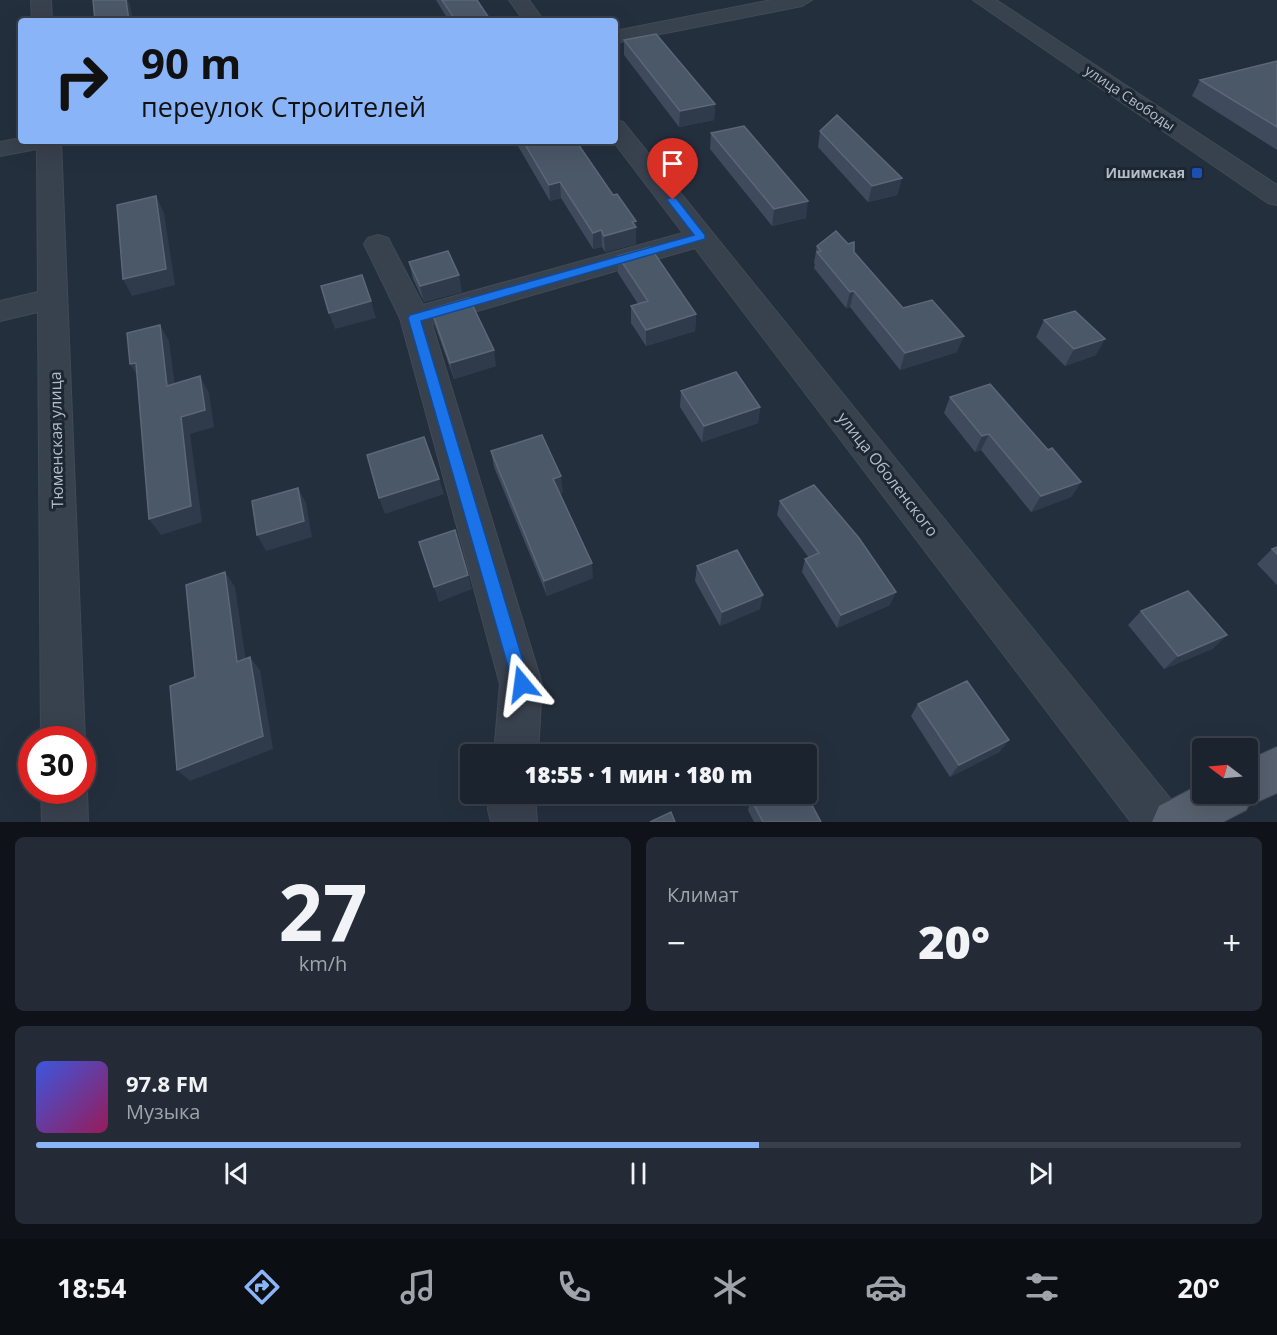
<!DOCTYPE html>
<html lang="ru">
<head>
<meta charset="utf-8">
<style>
	body { margin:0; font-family:"Open Sans",sans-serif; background:#242b36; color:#f1f3f6; height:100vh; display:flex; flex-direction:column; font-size:22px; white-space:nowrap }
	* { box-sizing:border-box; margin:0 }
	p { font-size:20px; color:#a0a4aa }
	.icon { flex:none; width:33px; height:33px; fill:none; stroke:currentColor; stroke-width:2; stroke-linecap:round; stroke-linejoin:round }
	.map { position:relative; height:822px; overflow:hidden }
	.drawer { display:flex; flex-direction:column; gap:15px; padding:15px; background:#0f1319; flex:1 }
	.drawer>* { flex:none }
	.banner { position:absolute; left:18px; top:18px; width:600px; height:126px; border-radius:6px; box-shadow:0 6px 24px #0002,0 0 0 2px #39404a; background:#8ab4f8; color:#111; overflow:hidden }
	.needle { width:39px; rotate:286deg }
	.tools { position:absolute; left:1192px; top:738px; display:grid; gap:12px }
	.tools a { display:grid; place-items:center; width:66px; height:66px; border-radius:6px; background:#1b232e; box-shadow:0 6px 24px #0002,0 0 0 2px #39404a; font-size:30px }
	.speed { position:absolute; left:18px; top:726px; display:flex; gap:12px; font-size:30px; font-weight:700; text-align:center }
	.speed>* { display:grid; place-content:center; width:78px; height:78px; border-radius:50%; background:#1b232e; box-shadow:0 6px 24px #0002,0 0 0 2px #39404a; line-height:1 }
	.speed .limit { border:9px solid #d22; background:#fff; color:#111 }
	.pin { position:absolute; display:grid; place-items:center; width:51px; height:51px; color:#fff; margin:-62px -26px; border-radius:50% 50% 50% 0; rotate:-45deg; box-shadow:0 0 6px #0007 }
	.pin .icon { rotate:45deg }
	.me { position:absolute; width:66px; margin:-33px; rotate:344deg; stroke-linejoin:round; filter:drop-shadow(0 0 4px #0008) }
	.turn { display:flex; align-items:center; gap:21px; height:126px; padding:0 24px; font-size:27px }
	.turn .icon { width:78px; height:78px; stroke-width:2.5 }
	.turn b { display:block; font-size:42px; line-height:51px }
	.big { font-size:45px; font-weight:800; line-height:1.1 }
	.drawer .tile { flex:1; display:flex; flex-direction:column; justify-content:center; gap:9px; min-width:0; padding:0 21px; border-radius:9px; background:#242b36 }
	.drawer .dial { align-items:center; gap:0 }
	.dial b { font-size:78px; line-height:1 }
	.song { display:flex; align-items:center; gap:18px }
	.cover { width:72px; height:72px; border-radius:9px; background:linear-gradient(135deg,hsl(230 70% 55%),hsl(330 70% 35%)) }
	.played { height:6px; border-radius:3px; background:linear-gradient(90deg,#8ab4f8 60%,#39404a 60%) }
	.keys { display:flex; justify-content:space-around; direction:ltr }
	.heat { display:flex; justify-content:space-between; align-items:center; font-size:33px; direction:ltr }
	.drawer .tiles { flex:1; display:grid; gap:15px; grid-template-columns:1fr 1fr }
	.tile:last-child { grid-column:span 2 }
	.trip { position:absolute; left:460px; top:744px; width:357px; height:60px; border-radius:6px; background:#1b232e; box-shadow:0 6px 24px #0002,0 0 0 2px #39404a; font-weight:800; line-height:60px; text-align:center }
	.dock { display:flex; height:96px; justify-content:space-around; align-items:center; background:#0b0e12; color:#a0a4aa }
	.dock .icon { width:42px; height:42px }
	.dock .current { color:#8ab4f8 }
	.dock b { font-size:27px; color:#f1f3f6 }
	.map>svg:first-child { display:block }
</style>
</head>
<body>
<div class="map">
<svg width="1277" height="822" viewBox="0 0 1277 822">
	<rect width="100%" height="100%" fill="#242f3e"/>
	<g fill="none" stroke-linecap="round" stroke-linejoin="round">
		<g stroke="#414a57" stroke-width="2">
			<path id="minor" d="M31 0H51L52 21H32Z
				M509 0H529L544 21H524Z
				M772 0H812L802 6 615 43V31Z
				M973 0H996L1277 185V205L1268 203Z
				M615 120 623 122 1176 806 1183 822H1131L695 248 432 324 542 684 538 754H494L500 684 400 318 364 244 368 238 378 235 388 238 423 305 683 233 613 141Z
				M21 138V141H61L85 740 82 746V740H41L38 312 0 321V301L38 292 37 149 0 156V142Z
				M82 780 87 790 88 822H42L41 790H82Z
				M489 794H535L537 822H491L488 810Z"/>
		</g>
		<g stroke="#414a57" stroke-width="2">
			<path id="major" d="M1277 747V793L1248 806 1246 810 1223 822H1152L1159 806 1203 783V794H1248V760Z"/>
		</g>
		<use href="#minor" fill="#38414e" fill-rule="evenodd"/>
		<use href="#major" fill="#56606e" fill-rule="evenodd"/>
	</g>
	<path fill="#3f4b5c" d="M436 0H477L491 21H449Z
		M624 40 715 104 714 120 679 127 624 55Z
		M1277 61V150L1192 96 1200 80Z
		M820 131 902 178 897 195 868 202 818 147Z
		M711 133 806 218 772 226 710 149Z
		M515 141H576L613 195 636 221V244L605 252 602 247 593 249 561 198 550 201Z
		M817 246 854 252 903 308 957 352 900 370 850 307 846 308 814 268 815 264 814 263Z
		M618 256 696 314 695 331 646 346 631 323V306L638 304 618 273Z
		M409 262 462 292 424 302 413 279Z
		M431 309 496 366 454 379 435 326Z
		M1044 320 1096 355 1065 366 1036 337Z
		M681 391 760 407 758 423 702 442 680 407Z
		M950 397 1048 450 1081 482 1071 497 1031 512 981 450 975 452 944 413Z
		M491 451 563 492 560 493 593 578 547 596 494 467Z
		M780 501 890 605 837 628 802 572 805 559 809 558 777 515Z
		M1277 547V585L1257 564 1272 549Z
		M697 566 760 609 720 626 695 581Z
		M1141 611 1227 635 1212 649 1164 669 1128 625Z
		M918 704 1009 740 999 752 950 777 911 716Z
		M751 799 821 822H754L748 810Z"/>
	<path fill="#2f3b4b" d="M126 0H128L130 5 133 21H129Z
		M715 104 714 120 679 127 680 111Z
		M902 178 897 195 868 202 872 186Z
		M560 182 561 198 550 201 549 185Z
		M156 196 164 213 175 285 132 296 123 279Z
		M808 201 806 218 772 226 774 209Z
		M636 221V244L605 252 604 236Z
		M601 230 602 247 593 249V233Z
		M459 275 462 292 424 302 420 286Z
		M854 291 850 307 846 308 850 292Z
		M371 301 376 318 335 329 329 313Z
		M696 314 695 331 646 346V330Z
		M160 325 169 341 177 402 167 386Z
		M964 336 957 352 900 370 905 353Z
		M1105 339 1096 355 1065 366 1074 349Z
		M494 350 496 366 454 379 450 363Z
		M136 363 140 381 130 364Z
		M200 376 209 393 214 427 190 434 202 522 161 535 149 519 181 417Z
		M760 407 758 423 702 442 704 426Z
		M989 434 981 450 975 452 982 436Z
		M561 476 563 492 555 495 553 479Z
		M439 479 444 494 385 514 379 498Z
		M1081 482 1071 497 1031 512 1041 496Z
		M298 488 306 503 312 537 266 551 257 535Z
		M460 545 472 589 439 602 434 587Z
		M592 563 593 578 547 596 544 581Z
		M225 572 235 587 248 675 237 662Z
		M896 592 890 605 837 628 841 615Z
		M763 595 760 609 720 626 722 612Z
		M1227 635 1212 649 1164 669 1178 656Z
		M250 657 260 670 273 749 190 781 177 770Z
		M1009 740 999 752 950 777 959 765Z"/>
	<path fill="#4b5868" stroke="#5c6777" stroke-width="1.5" d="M93 0H126L129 21H95Z
		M442 0H477L491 21H465V20L456 21Z
		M656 34 715 104 680 111 624 40Z
		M1277 61V127L1200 80Z
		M837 115 902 178 872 186 820 131Z
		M744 126 808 201 774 209 711 133Z
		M523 141H576L613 195 617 194 636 221 632 222 636 227 604 236 601 230 593 233 560 182 549 185Z
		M156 196 166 269 123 279 117 205Z
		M836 231 848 244 854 242V252L903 308 932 300 964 336 905 353 854 291 850 292 817 252 821 251 817 246Z
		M650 247 696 314 646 330 631 306 648 301 618 256Z
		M448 251 459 275 420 286 409 262Z
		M362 275 371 301 329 313 321 286Z
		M469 298 494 350 450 363 431 309Z
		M1075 311 1105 339 1074 349 1044 320Z
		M160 325 167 386 200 376 205 410 181 417 191 506 149 519 136 363 130 364 127 333Z
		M736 372 760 407 704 426 681 391Z
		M990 384 1048 450 1052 448 1081 482 1041 496 989 434 982 436 950 397Z
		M542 435 561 476 553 479 592 563 544 581 491 451Z
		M424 437 439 479 379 498 367 455Z
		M814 485 859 538 896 592 841 615 805 559 819 553 780 501Z
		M298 488 304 521 257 535 252 501Z
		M455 530 468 575 434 587 419 542Z
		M1277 547V554L1272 549Z
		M737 550 763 595 722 612 697 566Z
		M225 572 237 662 250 657 263 736 177 770 170 686 195 677 186 585Z
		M1188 591 1227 635 1178 656 1141 611Z
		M967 681 1009 740 959 765 918 704Z
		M762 794H806L821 822H763L751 799Z
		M671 812 675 822H650Z"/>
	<path fill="#1a73e8" stroke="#114b97" stroke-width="1.5" d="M669 198H676L705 235V239L421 321 530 684 528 690 522 693 515 690 513 684 408 318 410 315 694 235 667 200Z"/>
	<rect fill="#1a4fb4" stroke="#1d2633" stroke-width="2" x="1191" y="167" width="12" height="12" rx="3"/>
	<g text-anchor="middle" stroke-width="6" stroke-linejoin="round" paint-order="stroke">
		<g font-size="14" fill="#b4bcc9" stroke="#1d2633">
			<text transform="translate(1130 98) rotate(34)" y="5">улица Свободы</text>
		</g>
		<g font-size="14" font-weight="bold" fill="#b4bcc9" stroke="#1d2633" text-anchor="end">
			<text x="1185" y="178">Ишимская</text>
		</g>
		<g font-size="16" fill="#b4bcc9" stroke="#1d2633">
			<text transform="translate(56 440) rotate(-91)" y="6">Тюменская улица</text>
			<text transform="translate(888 474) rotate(52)" y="6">улица Оболенского</text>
		</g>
	</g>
</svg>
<div class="tools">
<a><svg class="needle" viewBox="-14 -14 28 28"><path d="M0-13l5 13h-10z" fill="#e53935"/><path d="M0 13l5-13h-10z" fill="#a0a4aa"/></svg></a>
</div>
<div class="speed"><div class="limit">30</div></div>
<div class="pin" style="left:673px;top:200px;background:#d93025"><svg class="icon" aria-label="arrive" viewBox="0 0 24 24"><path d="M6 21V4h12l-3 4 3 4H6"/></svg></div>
<svg class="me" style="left:522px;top:684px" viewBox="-20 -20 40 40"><path d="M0-17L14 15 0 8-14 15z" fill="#1a73e8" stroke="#fff" stroke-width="4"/></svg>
<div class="trip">18:55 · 1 мин · 180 m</div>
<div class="banner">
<div class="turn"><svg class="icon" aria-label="right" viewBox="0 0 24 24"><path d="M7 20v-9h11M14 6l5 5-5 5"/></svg><div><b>90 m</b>переулок Строителей</div></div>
</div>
</div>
<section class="drawer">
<div class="tiles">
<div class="tile dial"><b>27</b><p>km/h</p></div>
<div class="tile"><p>Климат</p>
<div class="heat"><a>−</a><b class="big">20°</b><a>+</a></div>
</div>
<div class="tile">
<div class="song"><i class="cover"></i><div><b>97.8 FM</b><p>Музыка</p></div></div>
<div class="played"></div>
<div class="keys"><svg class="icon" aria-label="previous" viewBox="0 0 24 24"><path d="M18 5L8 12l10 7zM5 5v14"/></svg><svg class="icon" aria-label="pause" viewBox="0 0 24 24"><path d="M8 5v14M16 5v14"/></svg><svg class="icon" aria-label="next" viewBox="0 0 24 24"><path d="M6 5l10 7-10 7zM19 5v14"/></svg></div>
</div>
</div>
</section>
<nav class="dock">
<b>18:54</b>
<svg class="icon current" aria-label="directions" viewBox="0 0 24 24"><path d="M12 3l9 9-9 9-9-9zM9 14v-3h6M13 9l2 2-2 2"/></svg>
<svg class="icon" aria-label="music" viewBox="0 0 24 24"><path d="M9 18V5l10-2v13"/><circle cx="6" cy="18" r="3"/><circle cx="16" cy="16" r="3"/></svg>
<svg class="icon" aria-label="phone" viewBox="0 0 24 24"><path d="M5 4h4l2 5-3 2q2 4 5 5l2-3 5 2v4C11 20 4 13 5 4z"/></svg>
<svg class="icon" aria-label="climate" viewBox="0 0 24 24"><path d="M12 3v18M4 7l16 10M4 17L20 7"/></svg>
<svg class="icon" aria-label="car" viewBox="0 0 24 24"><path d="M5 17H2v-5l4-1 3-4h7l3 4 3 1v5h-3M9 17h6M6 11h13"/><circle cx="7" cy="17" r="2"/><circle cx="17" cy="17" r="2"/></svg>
<svg class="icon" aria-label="filters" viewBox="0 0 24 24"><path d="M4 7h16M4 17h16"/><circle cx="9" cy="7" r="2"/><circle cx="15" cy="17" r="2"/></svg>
<b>20°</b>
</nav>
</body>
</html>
